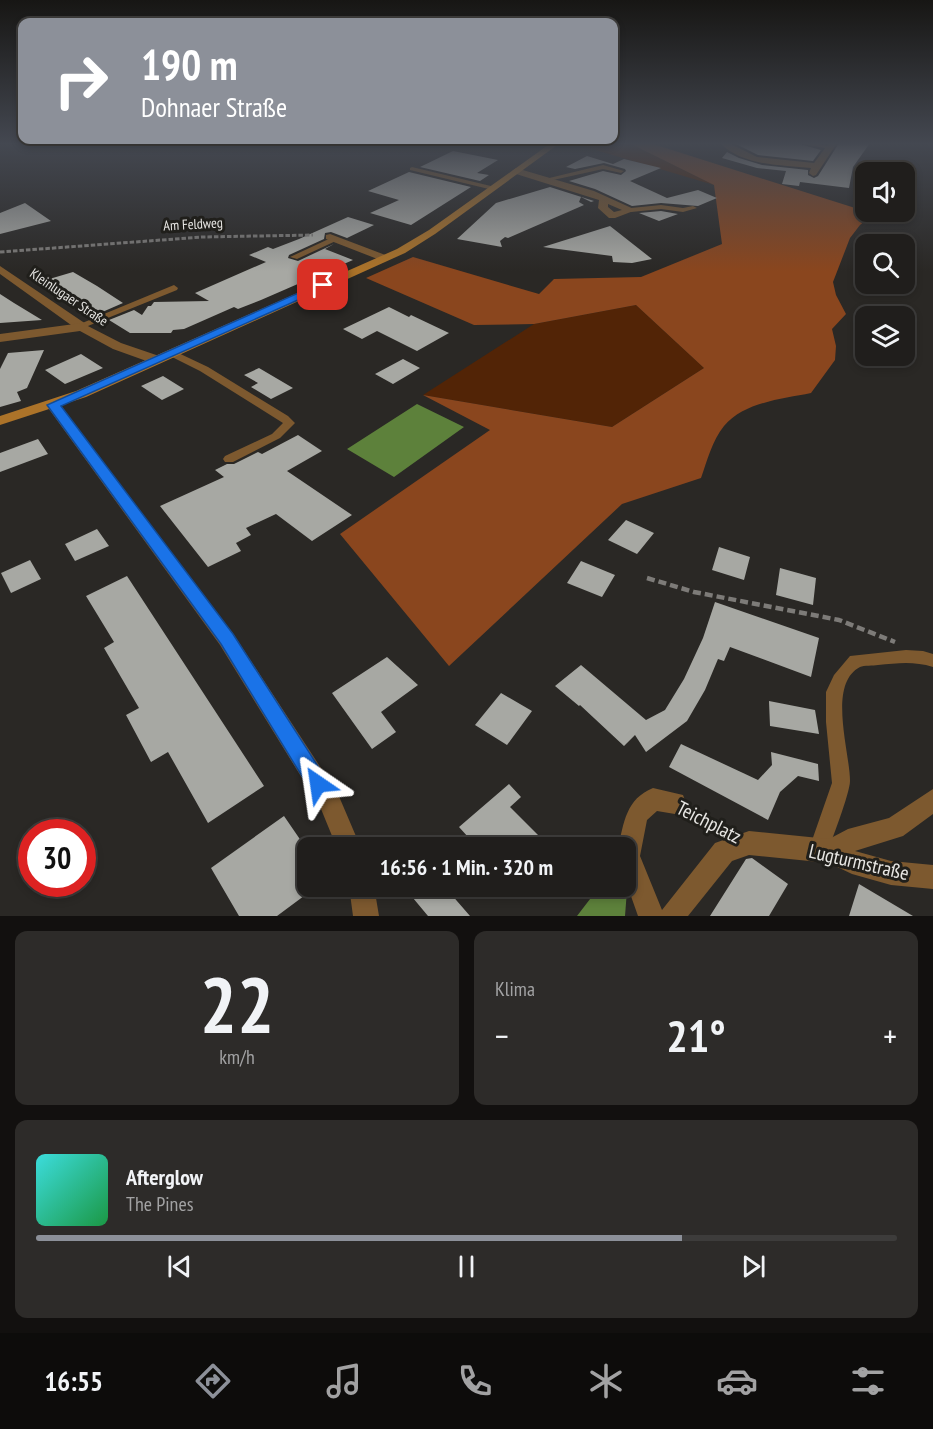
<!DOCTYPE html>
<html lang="de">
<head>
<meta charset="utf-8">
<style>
	body { margin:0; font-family:"PT Sans Narrow",sans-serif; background:#2d2b29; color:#f1f3f6; height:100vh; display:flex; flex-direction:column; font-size:22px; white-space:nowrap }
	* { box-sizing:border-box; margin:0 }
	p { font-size:20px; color:#a2a2a3 }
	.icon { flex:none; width:33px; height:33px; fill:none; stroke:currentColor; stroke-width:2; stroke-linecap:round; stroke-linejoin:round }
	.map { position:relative; height:916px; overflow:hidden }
	.drawer { display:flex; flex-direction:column; gap:15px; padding:15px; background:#12100f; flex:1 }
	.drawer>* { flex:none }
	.top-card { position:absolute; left:18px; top:18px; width:600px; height:126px; border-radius:12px; box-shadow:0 3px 9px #0003,0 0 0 2px #3d3c3b; background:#8c9099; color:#fff; overflow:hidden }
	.fabs { position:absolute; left:855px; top:162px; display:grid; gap:12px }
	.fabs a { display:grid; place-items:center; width:60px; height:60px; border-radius:12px; background:#201e1c; box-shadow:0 3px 9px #0003,0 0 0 2px #3d3c3b; font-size:30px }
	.speed { position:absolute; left:18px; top:819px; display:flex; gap:12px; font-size:30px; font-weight:700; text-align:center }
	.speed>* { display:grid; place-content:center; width:78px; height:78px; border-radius:50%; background:#201e1c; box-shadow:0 3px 9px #0003,0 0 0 2px #3d3c3b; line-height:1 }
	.speed .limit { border:9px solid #d22; background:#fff; color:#111 }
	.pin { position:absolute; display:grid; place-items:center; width:51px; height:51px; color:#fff; margin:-26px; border-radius:12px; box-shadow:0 3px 9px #0006 }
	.me { position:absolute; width:66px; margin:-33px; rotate:328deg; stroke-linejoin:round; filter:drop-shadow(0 0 4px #0008) }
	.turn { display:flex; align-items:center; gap:21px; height:126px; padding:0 24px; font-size:27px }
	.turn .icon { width:78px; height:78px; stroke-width:2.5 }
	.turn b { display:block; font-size:42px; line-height:51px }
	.big { font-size:45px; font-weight:700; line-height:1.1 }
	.drawer .card { flex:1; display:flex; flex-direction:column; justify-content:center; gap:9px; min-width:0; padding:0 21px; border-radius:12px; background:#2d2b29 }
	.drawer .dial { align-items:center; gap:0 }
	.dial b { font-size:78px; line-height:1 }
	.song { display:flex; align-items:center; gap:18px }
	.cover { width:72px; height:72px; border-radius:9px; background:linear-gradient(135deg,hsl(180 70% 55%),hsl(140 70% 35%)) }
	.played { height:6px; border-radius:3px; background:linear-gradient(90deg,#8c9099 75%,#3d3c3b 75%) }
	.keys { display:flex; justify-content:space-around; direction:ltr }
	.heat { display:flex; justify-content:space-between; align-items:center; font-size:33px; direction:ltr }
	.drawer .tiles { flex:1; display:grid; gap:15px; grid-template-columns:1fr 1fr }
	.card:last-child { grid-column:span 2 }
	.trip { position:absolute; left:297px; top:837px; width:339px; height:60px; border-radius:12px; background:#201e1c; box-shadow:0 3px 9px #0003,0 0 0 2px #3d3c3b; font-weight:700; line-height:60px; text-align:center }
	.tab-bar { display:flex; height:96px; justify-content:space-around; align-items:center; background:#0d0c0b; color:#a2a2a3 }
	.tab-bar .icon { width:42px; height:42px }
	.tab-bar .on { color:#8c9099 }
	.tab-bar b { font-size:27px; color:#f1f3f6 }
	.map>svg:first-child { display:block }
</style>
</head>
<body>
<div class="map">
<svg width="933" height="916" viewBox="0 0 933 916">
	<rect width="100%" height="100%" fill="#2a2825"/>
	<path fill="#522406" d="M572 143H629L714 185Z
		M636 305 704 368 612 427 423 395 534 324Z"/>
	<path fill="#8a461e" d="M629 143H650L874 214 860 225 850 238 833 282 836 295 846 314 832 329 836 346 835 360 811 393C782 399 744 402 724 426 712 441 707 461 701 478L622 504 449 666 340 534 490 430 423 395 612 427 704 368 636 305 534 324 474 325 366 278 413 257 539 294 554 279 641 277 722 244 714 185Z"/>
	<path fill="#5d813b" d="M417 404 464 427 394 477 347 449Z
		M600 886 618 887 627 890 625 916H577Z"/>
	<path fill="#a7a8a3" d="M734 143H796L821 150 813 161 758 155Z
		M839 143H870L853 167 849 188 800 182 799 186 782 184 786 171 757 168 722 158 727 152 739 158 762 165 808 170V175L814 178 818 176Z
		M453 151 498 160 477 173 489 175 480 181 420 167Z
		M587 156 613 164 624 159 661 168 630 181 667 198 698 190 717 198 698 206 661 203 632 206 595 189 569 181 603 171 621 175 626 171 625 169 604 163 575 169 566 167Z
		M409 172 471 187 411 225 370 213 399 200 368 191Z
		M550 187 594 201 591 202 581 197 579 202 584 205 508 238 505 237 500 241 502 247 457 239 496 203Z
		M25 203 51 221 0 234V213Z
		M661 211 678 214 659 221 639 213Z
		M348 217 374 225 347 238 331 232 325 233 324 239 289 255 288 258 298 261 334 244 325 249 353 260 261 300 238 309 234 307 184 329 173 330 171 333H130L109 320 134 310 142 315 148 306H151L154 302 209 301 195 293 266 262 249 255 268 247 273 249 299 239Z
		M610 226 652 259 632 263 613 262 612 256 543 247Z
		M73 272 97 286 123 303 100 313 87 305 84 306 46 280Z
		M0 294 14 303 42 320 0 323Z
		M389 307 409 317 411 315 449 333 417 351 377 331 362 339 343 329Z
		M44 350 27 388 17 392 21 401 0 407V369L8 353Z
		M81 354 103 368 65 384 45 370Z
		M403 359 420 368 393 384 375 374Z
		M259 368 293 388 271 399 251 387 258 383 244 375Z
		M163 376 184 389 162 400 141 386Z
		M298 435 322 451 287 471 352 515 312 541 276 514 246 528 251 535 236 543 241 551 208 567 160 506 224 477 215 470 227 464H234L258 452 262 454Z
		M38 439 48 454 0 472V453Z
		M626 520 654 533 637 554 608 540Z
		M97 529 109 546 75 561 65 544Z
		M719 547 750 557 744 580 712 570Z
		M30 560 41 579 11 593 1 573Z
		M581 561 615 575 602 597 567 583Z
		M780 568 816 578 813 605 776 595Z
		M127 576 264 786 208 823 168 752 151 762 126 715 139 708 104 648 114 642 86 596Z
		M715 602 819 638 811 677 730 647 724 661 718 659 705 690 687 721 646 752 635 735 624 746 580 705 579 706 555 686 581 665 646 720 665 710 684 679 703 638Z
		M387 657 418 685 381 712 396 732 372 749 332 693Z
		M501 693 532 711 507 745 475 725Z
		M769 701 815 710 819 734 770 726Z
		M681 744 758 780 772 765 771 752 818 764 819 781 798 776 780 792 768 820 669 767Z
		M509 784 521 797 510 807 551 848H478L459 827Z
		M284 816 308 851V893L277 916H239L211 868Z
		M752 858 788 884 769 916H710L746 859Z
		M859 884 913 916H849Z
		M403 886H444L470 916H428Z"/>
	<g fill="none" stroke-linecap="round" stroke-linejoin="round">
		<path stroke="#7d7b78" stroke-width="3" stroke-dasharray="4.5 2" stroke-linecap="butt" d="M0 252 202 237 313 235"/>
		<path stroke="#7d7b78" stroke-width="4.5" stroke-dasharray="8 4" stroke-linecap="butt" d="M647 578 694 592 839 620 895 642"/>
		<path stroke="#7d7b78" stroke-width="6" stroke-dasharray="9 4.5" stroke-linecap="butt" d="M692 812 725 829"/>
		<path fill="#7d592f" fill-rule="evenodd" d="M798 143H814L833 147 830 149Z
			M603 165 624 171 621 173 603 169 544 182 541 180Z
			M412 167 495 187 497 188 493 190 410 170V168Z
			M661 205 683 208 693 206 697 208 683 212 661 209 631 212 627 210 631 208Z
			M333 237 340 239 297 259 290 257Z
			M174 285 178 288 177 290 83 328H77L75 326Z
			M172 350 208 367 288 416 295 423 280 438 233 462H225L223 459 225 456 272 434 283 423 200 371 168 355 167 353Z
			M906 650 923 651 933 654V667C914 661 898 663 878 665 873 666 864 665 860 667 827 684 850 752 850 781 850 793 831 842 826 856L819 859 812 856 809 849 832 783 826 722V692L834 675 850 656Z"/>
		<path fill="#7d592f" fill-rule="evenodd" d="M720 143H729L757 157 814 163 829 143H837L816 175 813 176 809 173 811 168C781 165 743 166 720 143Z
			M516 168 594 191 636 210 615 218H609L598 208 599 200 513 173 512 171ZM608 204 622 210 614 212 608 207Z
			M330 234 388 256 389 258 380 260 326 239V235Z
			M0 266 86 324V330H78L0 274Z
			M53 401 58 402 234 635 338 794 361 848H337L321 809 220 645 46 405Z
			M653 788 683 795 686 803 683 811 675 814 657 811 647 820 640 856 662 910 715 843 749 831 829 839 848 829 889 818 933 789V814L903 836 855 851 891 861 933 865V889L891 885 852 874 829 863 749 855 732 861 688 916H638L626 882V848H618C624 822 626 799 653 788Z
			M349 886H374L379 916H353Z"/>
		<path fill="#7d592f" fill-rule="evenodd" d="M82 323 121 343 162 357 163 360 157 364 152 363 113 349 80 331 0 342V334Z"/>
		<path fill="#ac7329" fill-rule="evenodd" d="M551 143H560L435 234 405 253 86 397 0 425V416L76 391 397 249 429 230Z"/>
	</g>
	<linearGradient id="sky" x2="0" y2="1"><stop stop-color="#171614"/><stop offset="0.53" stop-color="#444851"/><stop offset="1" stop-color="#444851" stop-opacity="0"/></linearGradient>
	<rect width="933" height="271" fill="url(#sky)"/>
	<path fill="#1a73e8" stroke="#114b97" stroke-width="1.5" d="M323 282 327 283V287L61 406 233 634 325 777 328 784 325 791 318 794 311 791 221 644 47 405Z"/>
	<g text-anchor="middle" stroke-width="6" stroke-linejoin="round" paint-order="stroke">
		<g font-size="14" fill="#e7e6e3" stroke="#201f1b">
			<text transform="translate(193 224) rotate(-3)" y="5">Am Feldweg</text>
			<text transform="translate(69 297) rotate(34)" y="5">Kleinlugaer Straße</text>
		</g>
		<g font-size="20" fill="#e7e6e3" stroke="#201f1b">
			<text transform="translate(709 822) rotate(27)" y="7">Teichplatz</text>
			<text transform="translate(859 862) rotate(13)" y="7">Lugturmstraße</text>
		</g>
	</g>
</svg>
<div class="fabs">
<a><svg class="icon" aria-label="sound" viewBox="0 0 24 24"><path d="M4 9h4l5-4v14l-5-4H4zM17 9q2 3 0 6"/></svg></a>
<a><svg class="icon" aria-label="search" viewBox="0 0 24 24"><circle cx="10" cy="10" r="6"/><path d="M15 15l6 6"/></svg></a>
<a><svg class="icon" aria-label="layers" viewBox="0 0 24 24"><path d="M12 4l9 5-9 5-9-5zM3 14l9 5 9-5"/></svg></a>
</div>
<div class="speed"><div class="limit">30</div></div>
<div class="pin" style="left:323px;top:285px;background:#d93025"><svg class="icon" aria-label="arrive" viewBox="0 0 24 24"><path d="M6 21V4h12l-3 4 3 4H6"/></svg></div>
<svg class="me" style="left:318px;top:784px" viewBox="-20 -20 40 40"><path d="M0-17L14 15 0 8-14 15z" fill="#1a73e8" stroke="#fff" stroke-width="4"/></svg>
<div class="trip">16:56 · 1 Min. · 320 m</div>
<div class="top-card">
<div class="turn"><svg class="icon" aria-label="right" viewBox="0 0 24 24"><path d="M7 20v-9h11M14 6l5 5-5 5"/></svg><div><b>190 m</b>Dohnaer Straße</div></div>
</div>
</div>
<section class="drawer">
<div class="tiles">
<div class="card dial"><b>22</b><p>km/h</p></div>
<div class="card"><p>Klima</p>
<div class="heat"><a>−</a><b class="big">21°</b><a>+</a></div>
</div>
<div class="card">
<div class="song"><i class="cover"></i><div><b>Afterglow</b><p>The Pines</p></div></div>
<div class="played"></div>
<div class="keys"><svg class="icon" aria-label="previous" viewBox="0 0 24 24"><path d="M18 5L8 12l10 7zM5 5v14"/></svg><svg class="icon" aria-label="pause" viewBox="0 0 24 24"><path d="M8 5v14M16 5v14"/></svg><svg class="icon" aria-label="next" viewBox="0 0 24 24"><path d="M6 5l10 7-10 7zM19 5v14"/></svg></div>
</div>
</div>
</section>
<nav class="tab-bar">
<b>16:55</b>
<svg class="icon on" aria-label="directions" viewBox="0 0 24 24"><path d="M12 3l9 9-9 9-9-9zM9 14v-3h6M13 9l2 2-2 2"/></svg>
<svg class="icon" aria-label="music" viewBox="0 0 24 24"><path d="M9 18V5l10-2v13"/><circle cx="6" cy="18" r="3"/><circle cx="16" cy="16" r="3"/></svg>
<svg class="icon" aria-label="phone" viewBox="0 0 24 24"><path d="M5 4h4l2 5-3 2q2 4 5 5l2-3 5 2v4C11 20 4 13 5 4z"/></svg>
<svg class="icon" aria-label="climate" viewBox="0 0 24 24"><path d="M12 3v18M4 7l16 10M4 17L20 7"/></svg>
<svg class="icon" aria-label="car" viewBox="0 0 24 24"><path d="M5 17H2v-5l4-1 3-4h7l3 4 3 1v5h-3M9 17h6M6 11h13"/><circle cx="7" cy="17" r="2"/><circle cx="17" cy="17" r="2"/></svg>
<svg class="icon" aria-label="filters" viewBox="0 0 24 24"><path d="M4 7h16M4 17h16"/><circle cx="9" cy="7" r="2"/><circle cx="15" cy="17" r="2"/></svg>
</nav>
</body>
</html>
